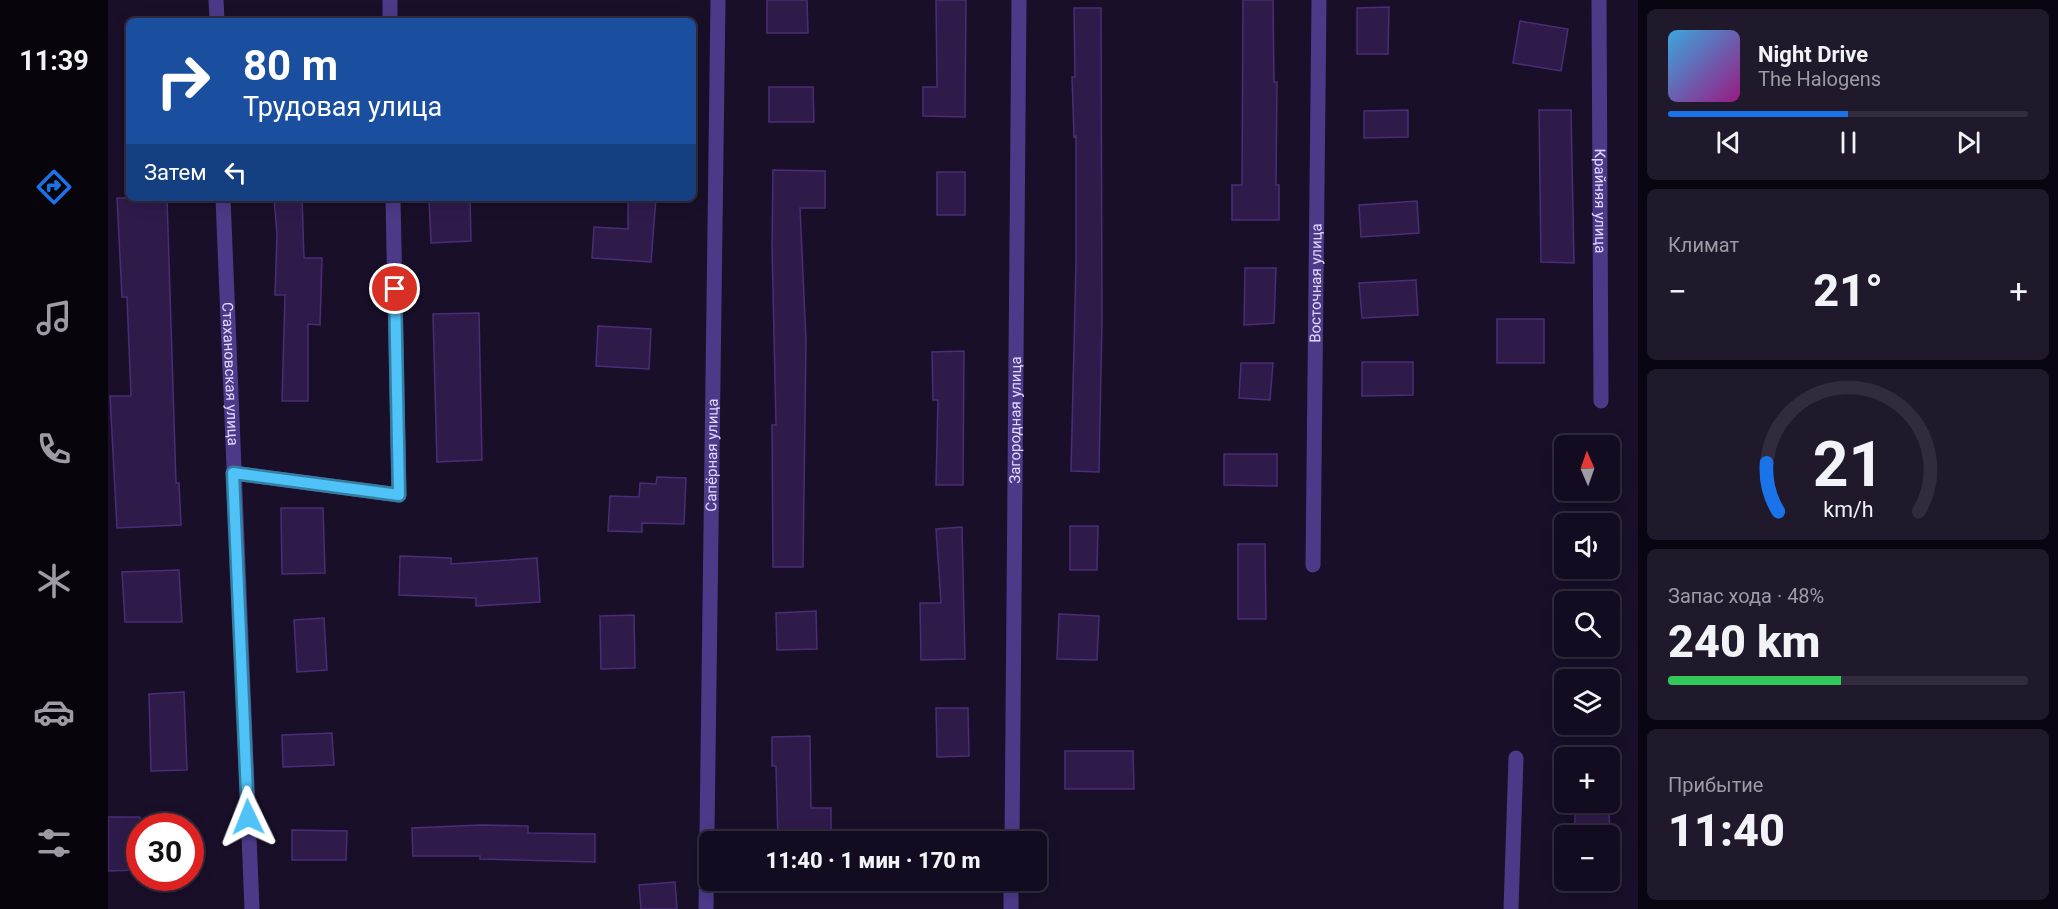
<!DOCTYPE html>
<html lang="ru">
<head>
<meta charset="utf-8">
<style>
	body { margin:0; font-family:Roboto,sans-serif; background:#20192c; color:#f1f3f6; height:100vh; display:flex; flex-direction:column; font-size:22px; white-space:nowrap }
	* { box-sizing:border-box; margin:0 }
	p { font-size:20px; color:#9d9ba4 }
	.icon { flex:none; width:33px; height:33px; fill:none; stroke:currentColor; stroke-width:2; stroke-linecap:round; stroke-linejoin:round }
	.map { position:relative; flex:1; overflow:hidden }
	.details { display:flex; flex-direction:column; gap:9px; padding:9px; background:#0a0611; width:420px }
	.details>* { flex:none }
	.banner { position:absolute; left:18px; top:18px; width:570px; height:183px; border-radius:9px; box-shadow:0 3px 15px #0003,0 0 0 2px #322b3d; background:#1a4fa0; color:#fff; overflow:hidden }
	.needle { width:39px; rotate:358deg }
	.fabs { position:absolute; left:1446px; top:435px; display:grid; gap:12px }
	.fabs a { display:grid; place-items:center; width:66px; height:66px; border-radius:9px; background:#130b1f; box-shadow:0 3px 15px #0003,0 0 0 2px #322b3d; font-size:30px }
	.speed { position:absolute; left:18px; top:813px; display:flex; gap:12px; font-size:30px; font-weight:700; text-align:center }
	.speed>* { display:grid; place-content:center; width:78px; height:78px; border-radius:50%; background:#130b1f; box-shadow:0 3px 15px #0003,0 0 0 2px #322b3d; line-height:1 }
	.speed .limit { border:9px solid #d22; background:#fff; color:#111 }
	.pin { position:absolute; display:grid; place-items:center; width:51px; height:51px; color:#fff; margin:-26px; border:3px solid #fff; border-radius:50%; box-shadow:0 2px 6px #0007 }
	.me { position:absolute; width:66px; margin:-33px; rotate:358deg; stroke-linejoin:round; filter:drop-shadow(0 0 4px #0008) }
	.turn { display:flex; align-items:center; gap:21px; height:126px; padding:0 18px; font-size:27px }
	.turn .icon { width:78px; height:78px; stroke-width:2.5 }
	.turn b { display:block; font-size:42px; line-height:51px }
	.then { display:flex; align-items:center; height:57px; padding:0 18px; background:#0003; gap:12px; font-size:22px }
	.big { font-size:45px; font-weight:800; line-height:1.1 }
	.details .card { flex:1; display:flex; flex-direction:column; justify-content:center; gap:9px; min-width:0; padding:0 21px; border-radius:9px; background:#20192c }
	.details .dial { align-items:center; gap:0 }
	.dial svg { height:156px; overflow:visible; fill:none; stroke:#322b3d; stroke-width:7; stroke-linecap:round; text-anchor:middle }
	.dial text { fill:#f1f3f6; stroke:none }
	.song { display:flex; align-items:center; gap:18px }
	.cover { width:72px; height:72px; border-radius:9px; background:linear-gradient(135deg,hsl(200 70% 55%),hsl(310 70% 35%)) }
	.played { height:6px; border-radius:3px; background:linear-gradient(90deg,#1a73e8 50%,#322b3d 50%) }
	.keys { display:flex; justify-content:space-around; direction:ltr }
	.heat { display:flex; justify-content:space-between; align-items:center; font-size:33px; direction:ltr }
	.charge { height:9px; border-radius:4px; background:linear-gradient(90deg,#34c759 48%,#322b3d 0) }
	.trip { position:absolute; left:591px; top:831px; width:348px; height:60px; border-radius:9px; background:#130b1f; box-shadow:0 3px 15px #0003,0 0 0 2px #322b3d; font-weight:800; line-height:60px; text-align:center }
	main { display:flex; flex:1; min-height:0 }
	.tabs { display:flex; flex-direction:column; width:108px; justify-content:space-around; align-items:center; background:#08040c; color:#9d9ba4 }
	.tabs .icon { width:42px; height:42px }
	.tabs .current { color:#1a73e8 }
	.tabs b { font-size:27px; color:#f1f3f6 }
	.map>svg:first-child { display:block }
</style>
</head>
<body>
<main>
<nav class="tabs">
<b>11:39</b>
<svg class="icon current" aria-label="directions" viewBox="0 0 24 24"><path d="M12 3l9 9-9 9-9-9zM9 14v-3h6M13 9l2 2-2 2"/></svg>
<svg class="icon" aria-label="music" viewBox="0 0 24 24"><path d="M9 18V5l10-2v13"/><circle cx="6" cy="18" r="3"/><circle cx="16" cy="16" r="3"/></svg>
<svg class="icon" aria-label="phone" viewBox="0 0 24 24"><path d="M5 4h4l2 5-3 2q2 4 5 5l2-3 5 2v4C11 20 4 13 5 4z"/></svg>
<svg class="icon" aria-label="climate" viewBox="0 0 24 24"><path d="M12 3v18M4 7l16 10M4 17L20 7"/></svg>
<svg class="icon" aria-label="car" viewBox="0 0 24 24"><path d="M5 17H2v-5l4-1 3-4h7l3 4 3 1v5h-3M9 17h6M6 11h13"/><circle cx="7" cy="17" r="2"/><circle cx="17" cy="17" r="2"/></svg>
<svg class="icon" aria-label="filters" viewBox="0 0 24 24"><path d="M4 7h16M4 17h16"/><circle cx="9" cy="7" r="2"/><circle cx="15" cy="17" r="2"/></svg>
</nav>
<div class="map">
<svg width="1530" height="909" viewBox="0 0 1530 909">
	<rect width="100%" height="100%" fill="#190f29"/>
	<path fill="#2e1b4a" stroke="#4a2d76" stroke-width="1.5" d="M659 0H699L700 33H659Z
		M828 0H858L857 117 815 116V87H829Z
		M1135 0H1165L1166 82H1169L1168 185H1171V220H1124V185H1134Z
		M1281 7 1280 54H1249V8Z
		M966 8H993L994 320 991 472 963 471 968 264V136L966 137 964 77H967Z
		M1412 21 1460 29 1453 71 1405 63Z
		M661 87H705L706 122H661Z
		M1300 110V137L1256 138V111Z
		M1431 110H1463L1466 263 1433 262Z
		M665 170 717 171V208H692L698 341 695 567H665L664 425H668L664 247Z
		M829 172H857V215H829Z
		M9 198H59L68 483H71L73 525 9 528 2 396H23L19 297H14Z
		M166 198H194L196 258H214L212 325 200 324V401H174L177 295H167L169 234Z
		M321 198H362L363 241 323 243Z
		M520 198H548L543 262 484 258 486 227 520 229Z
		M1309 201 1311 233 1253 237 1251 205Z
		M1137 268H1168L1166 323 1136 325Z
		M1308 280 1310 315 1254 318 1251 283Z
		M371 313 374 460 329 462 325 314Z
		M1389 319H1436V363H1389Z
		M490 326 543 329 541 369 488 366Z
		M856 351 855 485H828L830 400H825L824 352Z
		M1254 362H1305V395L1254 396Z
		M1133 363H1165L1162 400 1131 398Z
		M1116 454H1169V486L1116 485Z
		M549 477 578 478 576 524 534 523V532L500 531 502 496 531 497 532 483 548 484Z
		M173 508H215L217 573 174 574Z
		M962 526H990L989 570H962Z
		M854 527 857 659 813 660 812 603H833L828 529Z
		M1130 544H1157L1158 619H1130Z
		M292 556 343 558V564L429 558 432 602 368 606V598L291 595Z
		M71 570 74 622H17L14 572Z
		M708 611 709 649 669 650 668 613Z
		M951 614 991 616 989 660 949 659Z
		M526 615 527 668 493 669 492 616Z
		M216 618 219 670 189 672 186 620Z
		M76 692 79 770 43 771 41 694Z
		M828 708H860L861 756 829 757Z
		M224 733 226 765 175 767 174 735Z
		M702 736 703 808H723V842H670L668 766H664V737Z
		M957 751H1025L1026 789H957Z
		M1501 812 1502 836H1467V813Z
		M0 817H32V870L0 871Z
		M372 825 420 826V833L487 834V862L372 859V856H305L304 828Z
		M184 830 239 831 238 860H184Z
		M567 882 569 909H533L531 885Z"/>
	<g fill="none" stroke-linecap="round" stroke-linejoin="round">
		<path stroke="#4c3a88" stroke-width="15" d="M282 0V21
			M125 473 291 495 285 198"/>
		<g stroke="#4c3a88" stroke-width="15">
			<path d="M108 0 109 21"/>
			<path id="s1" d="M1491 0 1493 401"/>
			<path id="s2" d="M115 198 144 909"/>
			<path id="s3" d="M1205 565 1211 0"/>
			<path id="s4" d="M904 842 911 0"/>
			<path id="s5" d="M598 909 610 0"/>
			<path d="M903 909V880"/>
			<path d="M1403 909 1408 758"/>
		</g>
	</g>
	<g fill="none" stroke-linecap="round" stroke-linejoin="round">
		<g stroke="#337fa1" stroke-width="15">
			<path id="route" d="M140 817 125 473 291 495 287 289"/>
		</g>
		<use href="#route" stroke="#4fc3f7" stroke-width="10"/>
	</g>
	<g text-anchor="middle" stroke-width="6" stroke-linejoin="round" paint-order="stroke">
		<g font-size="15" fill="#e4d7ff" stroke="#190f29">
			<text dy="5" stroke="none"><textPath href="#s1" startOffset="201">Крайняя улица</textPath></text>
			<text dy="5" stroke="none"><textPath href="#s3" startOffset="282">Восточная улица</textPath></text>
			<text dy="5" stroke="none"><textPath href="#s2" startOffset="176">Стахановская улица</textPath></text>
			<text dy="5" stroke="none"><textPath href="#s4" startOffset="422">Загородная улица</textPath></text>
			<text dy="5" stroke="none"><textPath href="#s5" startOffset="454">Сапёрная улица</textPath></text>
		</g>
	</g>
</svg>
<div class="fabs">
<a><svg class="needle" viewBox="-14 -14 28 28"><path d="M0-13l5 13h-10z" fill="#e53935"/><path d="M0 13l5-13h-10z" fill="#9d9ba4"/></svg></a>
<a><svg class="icon" aria-label="sound" viewBox="0 0 24 24"><path d="M4 9h4l5-4v14l-5-4H4zM17 9q2 3 0 6"/></svg></a>
<a><svg class="icon" aria-label="search" viewBox="0 0 24 24"><circle cx="10" cy="10" r="6"/><path d="M15 15l6 6"/></svg></a>
<a><svg class="icon" aria-label="layers" viewBox="0 0 24 24"><path d="M12 4l9 5-9 5-9-5zM3 14l9 5 9-5"/></svg></a>
<a>+</a>
<a>−</a>
</div>
<div class="speed"><div class="limit">30</div></div>
<div class="pin" style="left:287px;top:289px;background:#d93025"><svg class="icon" aria-label="arrive" viewBox="0 0 24 24"><path d="M6 21V4h12l-3 4 3 4H6"/></svg></div>
<svg class="me" style="left:140px;top:817px" viewBox="-20 -20 40 40"><path d="M0-17L14 15 0 8-14 15z" fill="#4fc3f7" stroke="#fff" stroke-width="4"/></svg>
<div class="trip">11:40 · 1 мин · 170 m</div>
<div class="banner">
<div class="turn"><svg class="icon" aria-label="right" viewBox="0 0 24 24"><path d="M7 20v-9h11M14 6l5 5-5 5"/></svg><div><b>80 m</b>Трудовая улица</div></div>
<div class="then">Затем<svg class="icon" aria-label="left" viewBox="0 0 24 24"><path d="M17 20v-9H6M10 6l-5 5 5 5"/></svg></div>
</div>
</div>
<section class="details">
<div class="card">
<div class="song"><i class="cover"></i><div><b>Night Drive</b><p>The Halogens</p></div></div>
<div class="played"></div>
<div class="keys"><svg class="icon" aria-label="previous" viewBox="0 0 24 24"><path d="M18 5L8 12l10 7zM5 5v14"/></svg><svg class="icon" aria-label="pause" viewBox="0 0 24 24"><path d="M8 5v14M16 5v14"/></svg><svg class="icon" aria-label="next" viewBox="0 0 24 24"><path d="M6 5l10 7-10 7zM19 5v14"/></svg></div>
</div>
<div class="card"><p>Климат</p>
<div class="heat"><a>−</a><b class="big">21°</b><a>+</a></div>
</div>
<div class="card dial"><svg viewBox="0 0 100 80">
<path d="M14 69A42 42 0 1 1 86 69"/>
<path d="M14 69A42 42 0 0 1 8 44" stroke="#1a73e8"/>
<text x="50" y="56" font-size="32" font-weight="700">21</text>
<text x="50" y="72" font-size="11">km/h</text>
</svg></div>
<div class="card"><p>Запас хода · 48%</p><b class="big">240 km</b><div class="charge"></div></div>
<div class="card"><p>Прибытие</p><b class="big">11:40</b></div>
</section>
</main>
</body>
</html>
